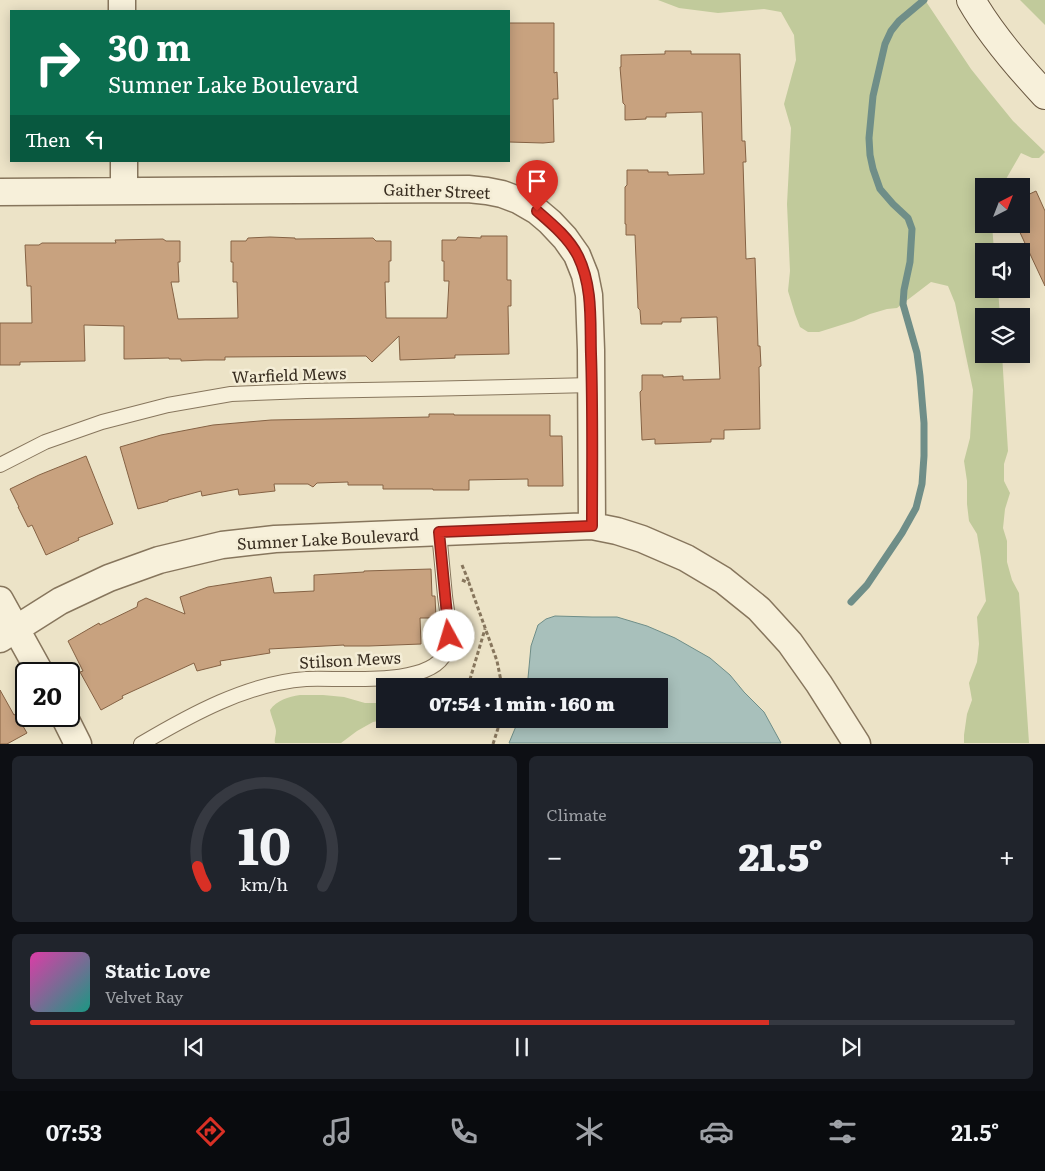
<!DOCTYPE html>
<html lang="en">
<head>
<meta charset="utf-8">
<style>
	body { margin:0; font-family:Literata,serif; background:#20242c; color:#f1f3f6; height:100vh; display:flex; flex-direction:column; font-size:19px; white-space:nowrap }
	* { box-sizing:border-box; margin:0 }
	p { font-size:16px; color:#9ea1a6 }
	.icon { flex:none; width:28px; height:28px; fill:none; stroke:currentColor; stroke-width:2; stroke-linecap:round; stroke-linejoin:round }
	.map { position:relative; height:744px; overflow:hidden }
	.sheet { display:flex; flex-direction:column; gap:12px; padding:12px; background:#0d0f14; flex:1 }
	.sheet>* { flex:none }
	.banner { position:absolute; left:10px; top:10px; width:500px; height:152px; border-radius:0px; box-shadow:0 2px 12px #0003; background:#0b6e4f; color:#fff; overflow:hidden }
	.needle { width:32px; rotate:42deg }
	.fabs { position:absolute; left:975px; top:178px; display:grid; gap:10px }
	.fabs a { display:grid; place-items:center; width:55px; height:55px; border-radius:0px; background:#171b24; box-shadow:0 2px 12px #0003; font-size:25px }
	.speed { position:absolute; left:15px; top:662px; display:flex; gap:10px; font-size:25px; font-weight:700; text-align:center }
	.speed>* { display:grid; place-content:center; width:65px; height:65px; border-radius:50%; background:#171b24; box-shadow:0 2px 12px #0003; line-height:1 }
	.speed .limit { border:2px solid #111; border-radius:8px; background:#fff; color:#111 }
	.pin { position:absolute; display:grid; place-items:center; width:42px; height:42px; color:#fff; margin:-51px -21px; border-radius:50% 50% 50% 0; rotate:-45deg; box-shadow:0 0 5px #0007 }
	.pin .icon { rotate:45deg }
	.me { position:absolute; width:55px; margin:-28px; rotate:354deg; stroke-linejoin:round; filter:drop-shadow(0 0 4px #0008) }
	.turn { display:flex; align-items:center; gap:18px; height:105px; padding:0 15px; font-size:22px }
	.turn .icon { width:65px; height:65px; stroke-width:2.5 }
	.turn b { display:block; font-size:35px; line-height:42px }
	.then { display:flex; align-items:center; height:48px; padding:0 15px; background:#0003; gap:10px; font-size:19px }
	.big { font-size:38px; font-weight:800; line-height:1.1 }
	.sheet .widget { flex:1; display:flex; flex-direction:column; justify-content:center; gap:8px; min-width:0; padding:0 18px; border-radius:8px; background:#20242c }
	.sheet .dial { align-items:center; gap:0 }
	.dial svg { height:130px; overflow:visible; fill:none; stroke:#363941; stroke-width:7; stroke-linecap:round; text-anchor:middle }
	.dial text { fill:#f1f3f6; stroke:none }
	.song { display:flex; align-items:center; gap:15px }
	.cover { width:60px; height:60px; border-radius:8px; background:linear-gradient(135deg,hsl(320 70% 55%),hsl(170 70% 35%)) }
	.played { height:5px; border-radius:2px; background:linear-gradient(90deg,#d93025 75%,#363941 75%) }
	.keys { display:flex; justify-content:space-around; direction:ltr }
	.heat { display:flex; justify-content:space-between; align-items:center; font-size:28px; direction:ltr }
	.sheet .tiles { flex:1; display:grid; gap:12px; grid-template-columns:1fr 1fr }
	.widget:last-child { grid-column:span 2 }
	.trip { position:absolute; left:376px; top:678px; width:292px; height:50px; border-radius:0px; background:#171b24; box-shadow:0 2px 12px #0003; font-weight:800; line-height:50px; text-align:center }
	.tab-bar { display:flex; height:80px; justify-content:space-around; align-items:center; background:#090b0e; color:#9ea1a6 }
	.tab-bar .icon { width:35px; height:35px }
	.tab-bar .current { color:#d93025 }
	.tab-bar b { font-size:22px; color:#f1f3f6 }
	.map>svg:first-child { display:block }
</style>
</head>
<body>
<div class="map">
<svg width="1045" height="744" viewBox="0 0 1045 744">
	<rect width="100%" height="100%" fill="#ece3c7"/>
	<path fill="#c1ca9b" d="M658 0H925L971 69 991 94 1013 121 1045 152 1039 158H1032L1021 153 1002 186H984V224H992L994 251H984V289H998L1000 316H984V354H1002L1008 451 1004 464V481L1010 493 1005 509 1003 528 1007 541V562L1012 580 1019 593 1029 743H964V735L967 714 972 700 969 683 977 662 979 644 977 617 986 601 981 558 977 534 969 521 967 504V481L964 461 970 438 973 390 955 303 948 286 931 282 897 308 887 309 870 314 854 321 819 332H808L800 327 795 314 788 291 790 271 787 204 791 128 784 104 796 60 794 35 781 12 764 9 718 13 679 8Z
		M1020 0H1045V25Z
		M300 695H323L344 697 365 703H385V719H388L373 722 357 731 341 743H275C274 739 276 736 276 731 276 727 271 716 270 710 277 700 288 697 300 695Z"/>
	<path fill="#a8c0bb" stroke="#6f8e88" d="M555 616 592 617H617L647 626 675 638 710 658 730 675 744 692 764 712 781 743H509L519 719H660V686H526L528 678 531 646 538 625 546 619Z"/>
	<g fill="none" stroke-linecap="round" stroke-linejoin="round">
		<path stroke="#6f8e88" stroke-width="7" d="M851 602 867 585 902 533 916 508 922 484 924 456V423L920 376 917 353 903 304 904 290 910 262 912 229 908 218 893 204 880 189 873 169 870 155 869 138 873 96 885 44 891 31 899 21 924 0"/>
	</g>
	<path fill="#c8a27f" stroke="#856244" d="M509 23H554V73L557 72 558 99H553L554 142 543 143 509 142Z
		M665 51H691V54H740L742 141H745L746 162H743L746 259 755 258 758 346H760L761 366 759 367 760 429 724 430V439H711V442L655 444V439L642 440 640 392 642 390V375H663V377L683 376V380L720 379 717 317 681 318V322H662V324H641L640 310 638 308 635 235H626V224H625V187L627 185V170H648V172H668V175L704 174 702 112 666 113V117H646V119L625 120V105L623 103 620 67H621V55L665 54Z
		M1036 191 1045 211V286L1016 224H1021V198Z
		M481 236H507V280H511V306H508L509 354 455 355V358L400 360 399 336 372 362 366 356 225 357V360H205L181 361V359H169V358L124 359V326L84 325 85 361 20 362V365H0V323H32L31 286H27L25 245H39L42 243H116L115 240 163 239 166 241H180V262H178L179 282H171L178 319 238 318 237 282H233V262H231V241H246L248 238 270 237 295 238V239L373 238 376 241H391V261H389V282H385L386 318H447L449 281H444V261H442V240H456L458 237 481 238Z
		M429 414H454V415H550V436H562L563 486H528V479L469 480V490H433V489H383V485H348V482L317 483 313 487 308 484H274L275 491 239 495 238 489 202 496 201 491 168 500V501L138 509 120 447 161 435 213 425 271 420 429 417Z
		M86 456 113 524 78 538 79 540 46 555 32 525 28 527 18 507H19L10 489 39 475Z
		M431 569 432 596H435L436 618H420L421 644 369 646H344V645L269 649 270 653 220 661 221 665 197 671 194 663 122 696 123 698 101 710 80 672 83 671 68 641 99 623 100 625 137 607 138 602 146 598 185 614 180 597 208 587 271 577 274 593 314 591V575L364 572V571Z
		M0 690 14 715 16 714 27 733 7 744H0Z"/>
	<g fill="none" stroke-linecap="round" stroke-linejoin="round">
		<g stroke="#87765d" stroke-width="16">
			<path id="lane" d="M0 465 45 442 102 422 168 405 231 394 306 391 420 389 592 385
				M141 744C190 715 248 683 306 679 338 677 430 688 445 653 453 636 447 614 445 596 443 575 441 554 439 532"/>
		</g>
		<g stroke="#87765d" stroke-width="29">
			<path id="street" d="M122 0V11
				M124 161V191
				M0 192 468 189 487 191 502 194 518 200 537 211 550 222 565 238 577 255 585 275 589 295 591 350 592 526
				M0 600 41 674
				M0 639 60 601 109 578 159 560 222 545 275 539 592 526 617 531 642 539 686 558 723 580 759 609 790 643 819 684 857 744
				M64 716 78 744"/>
		</g>
		<g stroke="#695740" stroke-width="30">
			<path id="secondary" d="M971 0C991 35 1018 66 1045 95"/>
		</g>
		<path stroke="#87765d" stroke-width="3" stroke-dasharray="4 2.5" stroke-linecap="butt" d="M462 565 469 582
			M462 580 469 583 497 661 502 686
			M468 686 485 629
			M493 744 501 719"/>
		<use href="#lane" stroke="#f7f0da" stroke-width="14"/>
		<use href="#street" stroke="#f7f0da" stroke-width="26"/>
		<use href="#secondary" stroke="#f7f0da" stroke-width="28"/>
	</g>
	<g fill="none" stroke-linecap="round" stroke-linejoin="round">
		<g stroke="#8d1f18" stroke-width="12">
			<path id="route" d="M449 636 439 532 592 526C592 469 593 412 591 354 590 321 593 287 578 256 569 238 552 224 537 211"/>
		</g>
		<use href="#route" stroke="#d93025" stroke-width="9"/>
	</g>
	<g text-anchor="middle" stroke-width="5" stroke-linejoin="round" paint-order="stroke">
		<g font-size="16" fill="#382d20" stroke="#f4edd6">
			<text transform="translate(437 191) rotate(2)" y="6">Gaither Street</text>
			<text transform="translate(289 375) rotate(-2)" y="6">Warfield Mews</text>
			<text transform="translate(328 539) rotate(-3)" y="6">Sumner Lake Boulevard</text>
			<text transform="translate(350 660) rotate(-3)" y="6">Stilson Mews</text>
		</g>
	</g>
</svg>
<div class="fabs">
<a><svg class="needle" viewBox="-14 -14 28 28"><path d="M0-13l5 13h-10z" fill="#e53935"/><path d="M0 13l5-13h-10z" fill="#9ea1a6"/></svg></a>
<a><svg class="icon" aria-label="sound" viewBox="0 0 24 24"><path d="M4 9h4l5-4v14l-5-4H4zM17 9q2 3 0 6"/></svg></a>
<a><svg class="icon" aria-label="layers" viewBox="0 0 24 24"><path d="M12 4l9 5-9 5-9-5zM3 14l9 5 9-5"/></svg></a>
</div>
<div class="speed"><div class="limit">20</div></div>
<div class="pin" style="left:537px;top:211px;background:#d93025"><svg class="icon" aria-label="arrive" viewBox="0 0 24 24"><path d="M6 21V4h12l-3 4 3 4H6"/></svg></div>
<svg class="me" style="left:449px;top:636px" viewBox="-20 -20 40 40"><circle r="19" fill="#fff"/><path d="M0-13L10 11 0 6-10 11z" fill="#d93025"/></svg>
<div class="trip">07:54 · 1 min · 160 m</div>
<div class="banner">
<div class="turn"><svg class="icon" aria-label="right" viewBox="0 0 24 24"><path d="M7 20v-9h11M14 6l5 5-5 5"/></svg><div><b>30 m</b>Sumner Lake Boulevard</div></div>
<div class="then">Then<svg class="icon" aria-label="left" viewBox="0 0 24 24"><path d="M17 20v-9H6M10 6l-5 5 5 5"/></svg></div>
</div>
</div>
<section class="sheet">
<div class="tiles">
<div class="widget dial"><svg viewBox="0 0 100 80">
<path d="M14 69A42 42 0 1 1 86 69"/>
<path d="M14 69A42 42 0 0 1 9 57" stroke="#d93025"/>
<text x="50" y="56" font-size="32" font-weight="700">10</text>
<text x="50" y="72" font-size="11">km/h</text>
</svg></div>
<div class="widget"><p>Climate</p>
<div class="heat"><a>−</a><b class="big">21.5°</b><a>+</a></div>
</div>
<div class="widget">
<div class="song"><i class="cover"></i><div><b>Static Love</b><p>Velvet Ray</p></div></div>
<div class="played"></div>
<div class="keys"><svg class="icon" aria-label="previous" viewBox="0 0 24 24"><path d="M18 5L8 12l10 7zM5 5v14"/></svg><svg class="icon" aria-label="pause" viewBox="0 0 24 24"><path d="M8 5v14M16 5v14"/></svg><svg class="icon" aria-label="next" viewBox="0 0 24 24"><path d="M6 5l10 7-10 7zM19 5v14"/></svg></div>
</div>
</div>
</section>
<nav class="tab-bar">
<b>07:53</b>
<svg class="icon current" aria-label="directions" viewBox="0 0 24 24"><path d="M12 3l9 9-9 9-9-9zM9 14v-3h6M13 9l2 2-2 2"/></svg>
<svg class="icon" aria-label="music" viewBox="0 0 24 24"><path d="M9 18V5l10-2v13"/><circle cx="6" cy="18" r="3"/><circle cx="16" cy="16" r="3"/></svg>
<svg class="icon" aria-label="phone" viewBox="0 0 24 24"><path d="M5 4h4l2 5-3 2q2 4 5 5l2-3 5 2v4C11 20 4 13 5 4z"/></svg>
<svg class="icon" aria-label="climate" viewBox="0 0 24 24"><path d="M12 3v18M4 7l16 10M4 17L20 7"/></svg>
<svg class="icon" aria-label="car" viewBox="0 0 24 24"><path d="M5 17H2v-5l4-1 3-4h7l3 4 3 1v5h-3M9 17h6M6 11h13"/><circle cx="7" cy="17" r="2"/><circle cx="17" cy="17" r="2"/></svg>
<svg class="icon" aria-label="filters" viewBox="0 0 24 24"><path d="M4 7h16M4 17h16"/><circle cx="9" cy="7" r="2"/><circle cx="15" cy="17" r="2"/></svg>
<b>21.5°</b>
</nav>
</body>
</html>
